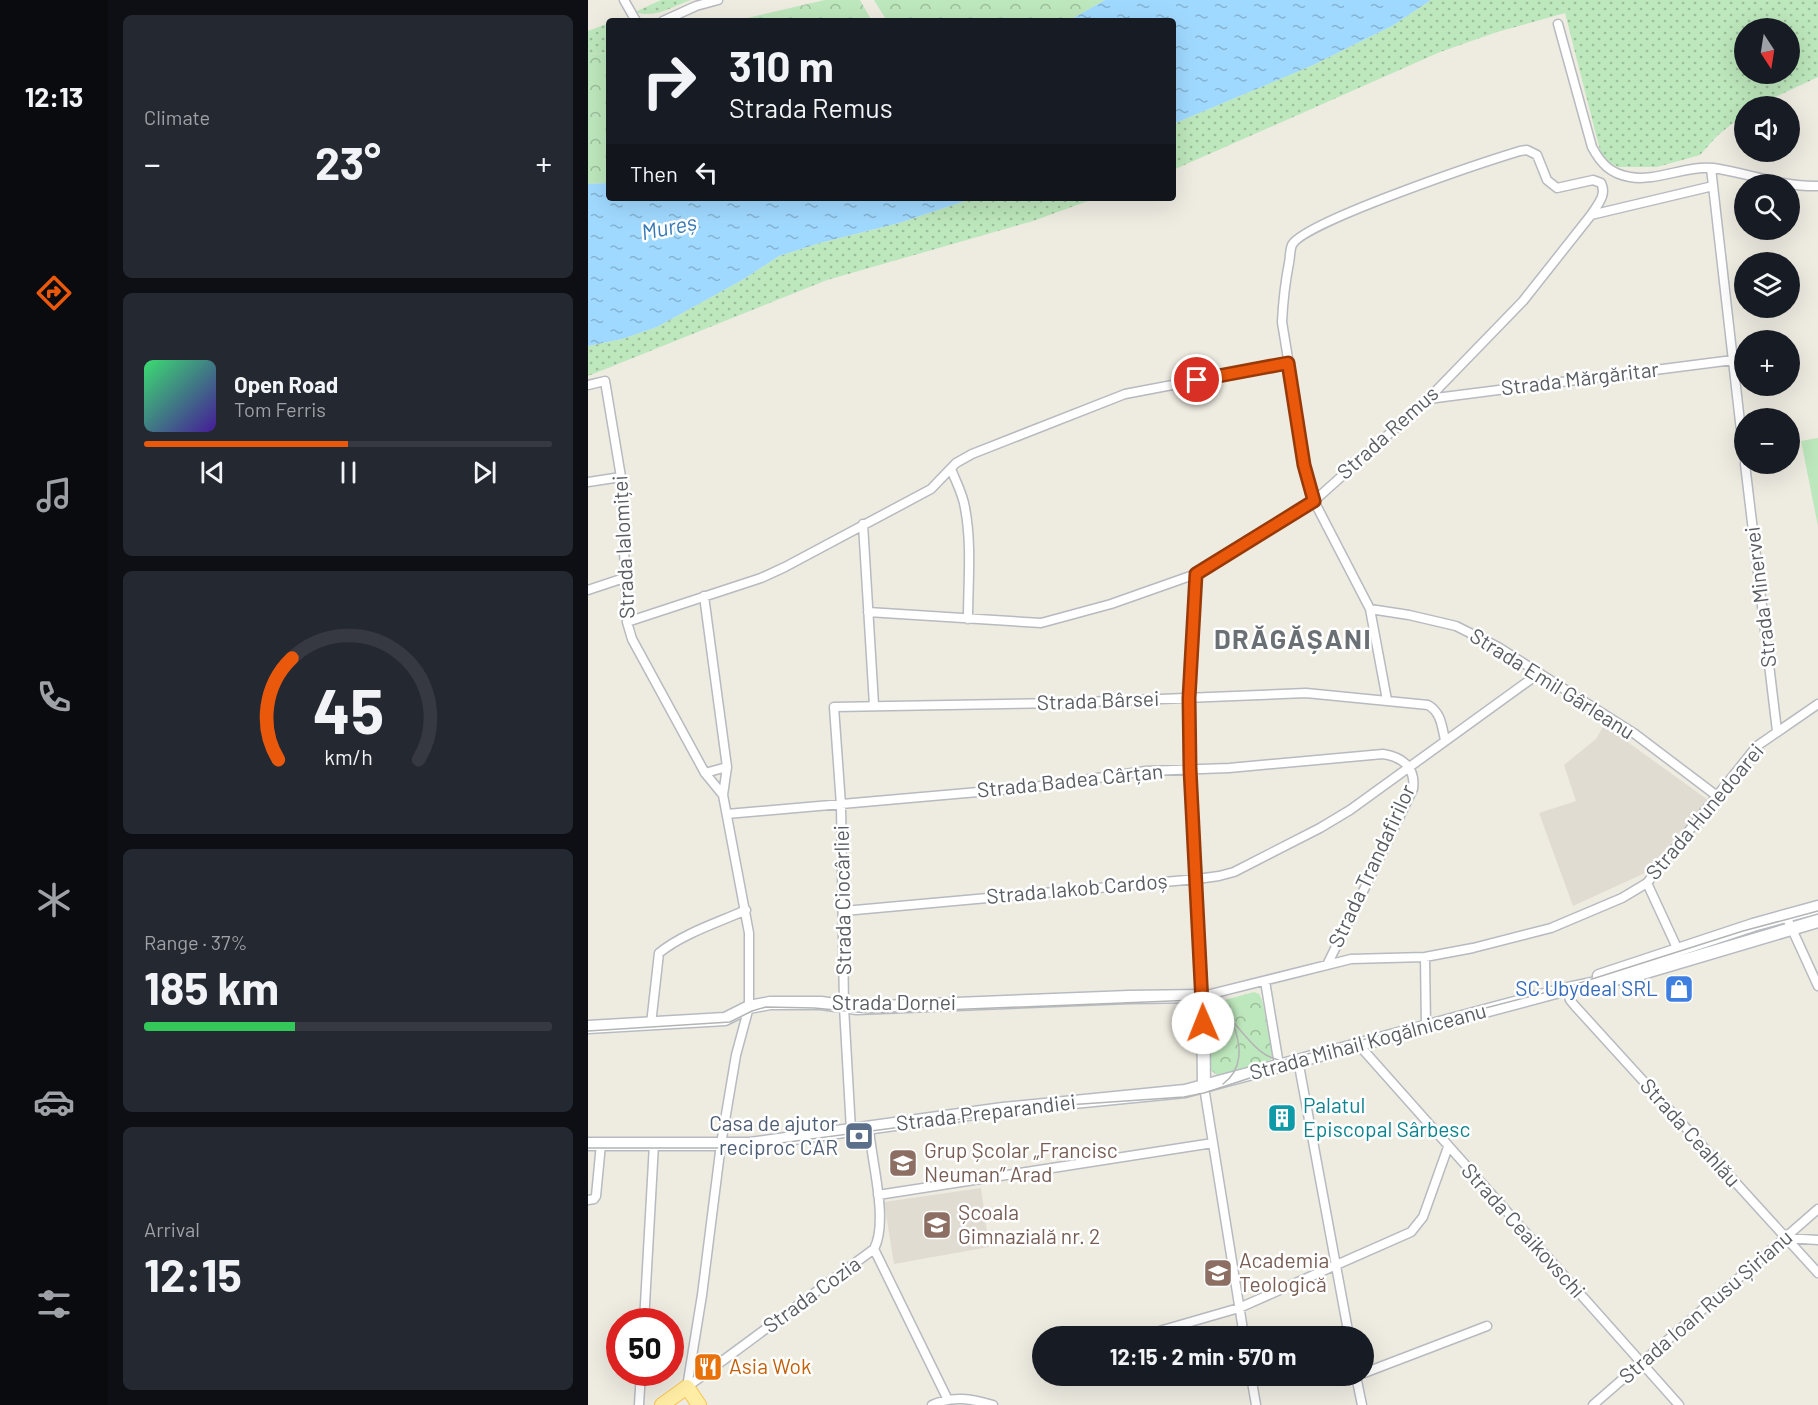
<!DOCTYPE html>
<html lang="en">
<head>
<meta charset="utf-8">
<style>
	body { margin:0; font-family:Barlow,sans-serif; background:#242831; color:#f1f3f6; height:100vh; display:flex; flex-direction:column; font-size:22px; white-space:nowrap }
	* { box-sizing:border-box; margin:0 }
	p { font-size:20px; color:#9ea1a6 }
	.icon { flex:none; width:33px; height:33px; fill:none; stroke:currentColor; stroke-width:2; stroke-linecap:round; stroke-linejoin:round }
	.map { position:relative; flex:1; overflow:hidden }
	.sheet { display:flex; flex-direction:column; gap:15px; padding:15px; background:#0d0f14; width:480px }
	.sheet>* { flex:none }
	.hud { position:absolute; left:18px; top:18px; width:570px; height:183px; border-radius:6px; box-shadow:0 6px 24px #0002; background:#171b24; color:#f1f3f6; overflow:hidden }
	.needle { width:39px; rotate:168deg }
	.buttons { position:absolute; left:1146px; top:18px; display:grid; gap:12px }
	.buttons a { display:grid; place-items:center; width:66px; height:66px; border-radius:50%; background:#171b24; box-shadow:0 6px 24px #0002; font-size:30px }
	.speed { position:absolute; left:18px; top:1308px; display:flex; gap:12px; font-size:30px; font-weight:700; text-align:center }
	.speed>* { display:grid; place-content:center; width:78px; height:78px; border-radius:50%; background:#171b24; box-shadow:0 6px 24px #0002; line-height:1 }
	.speed .limit { border:9px solid #d22; background:#fff; color:#111 }
	.pin { position:absolute; display:grid; place-items:center; width:51px; height:51px; color:#fff; margin:-26px; border:3px solid #fff; border-radius:50%; box-shadow:0 2px 6px #0007 }
	.me { position:absolute; width:66px; margin:-33px; rotate:359deg; stroke-linejoin:round; filter:drop-shadow(0 0 4px #0008) }
	.turn { display:flex; align-items:center; gap:21px; height:126px; padding:0 24px; font-size:27px }
	.turn .icon { width:78px; height:78px; stroke-width:2.5 }
	.turn b { display:block; font-size:42px; line-height:51px }
	.then { display:flex; align-items:center; height:57px; padding:0 24px; background:#0003; gap:12px; font-size:22px }
	.big { font-size:45px; font-weight:700; line-height:1.1 }
	.sheet .widget { flex:1; display:flex; flex-direction:column; justify-content:center; gap:9px; min-width:0; padding:0 21px; border-radius:9px; background:#242831 }
	.sheet .dial { align-items:center; gap:0 }
	.dial svg { height:156px; overflow:visible; fill:none; stroke:#363941; stroke-width:7; stroke-linecap:round; text-anchor:middle }
	.dial text { fill:#f1f3f6; stroke:none }
	.song { display:flex; align-items:center; gap:18px }
	.cover { width:72px; height:72px; border-radius:9px; background:linear-gradient(135deg,hsl(140 70% 55%),hsl(260 70% 35%)) }
	.played { height:6px; border-radius:3px; background:linear-gradient(90deg,#ea580c 50%,#363941 50%) }
	.keys { display:flex; justify-content:space-around; direction:ltr }
	.heat { display:flex; justify-content:space-between; align-items:center; font-size:33px; direction:ltr }
	.charge { height:9px; border-radius:4px; background:linear-gradient(90deg,#34c759 37%,#363941 0) }
	.trip { position:absolute; left:444px; top:1326px; width:342px; height:60px; border-radius:30px; background:#171b24; box-shadow:0 6px 24px #0002; font-weight:700; line-height:60px; text-align:center }
	main { display:flex; flex:1; min-height:0 }
	.dock { display:flex; flex-direction:column; width:108px; justify-content:space-around; align-items:center; background:#090b0e; color:#9ea1a6 }
	.dock .icon { width:42px; height:42px }
	.dock .on { color:#ea580c }
	.dock b { font-size:27px; color:#f1f3f6 }
	.map>svg:first-child { display:block }
</style>
</head>
<body>
<main>
<nav class="dock">
<b>12:13</b>
<svg class="icon on" aria-label="directions" viewBox="0 0 24 24"><path d="M12 3l9 9-9 9-9-9zM9 14v-3h6M13 9l2 2-2 2"/></svg>
<svg class="icon" aria-label="music" viewBox="0 0 24 24"><path d="M9 18V5l10-2v13"/><circle cx="6" cy="18" r="3"/><circle cx="16" cy="16" r="3"/></svg>
<svg class="icon" aria-label="phone" viewBox="0 0 24 24"><path d="M5 4h4l2 5-3 2q2 4 5 5l2-3 5 2v4C11 20 4 13 5 4z"/></svg>
<svg class="icon" aria-label="climate" viewBox="0 0 24 24"><path d="M12 3v18M4 7l16 10M4 17L20 7"/></svg>
<svg class="icon" aria-label="car" viewBox="0 0 24 24"><path d="M5 17H2v-5l4-1 3-4h7l3 4 3 1v5h-3M9 17h6M6 11h13"/><circle cx="7" cy="17" r="2"/><circle cx="17" cy="17" r="2"/></svg>
<svg class="icon" aria-label="filters" viewBox="0 0 24 24"><path d="M4 7h16M4 17h16"/><circle cx="9" cy="7" r="2"/><circle cx="15" cy="17" r="2"/></svg>
</nav>
<section class="sheet">
<div class="widget"><p>Climate</p>
<div class="heat"><a>−</a><b class="big">23°</b><a>+</a></div>
</div>
<div class="widget">
<div class="song"><i class="cover"></i><div><b>Open Road</b><p>Tom Ferris</p></div></div>
<div class="played"></div>
<div class="keys"><svg class="icon" aria-label="previous" viewBox="0 0 24 24"><path d="M18 5L8 12l10 7zM5 5v14"/></svg><svg class="icon" aria-label="pause" viewBox="0 0 24 24"><path d="M8 5v14M16 5v14"/></svg><svg class="icon" aria-label="next" viewBox="0 0 24 24"><path d="M6 5l10 7-10 7zM19 5v14"/></svg></div>
</div>
<div class="widget dial"><svg viewBox="0 0 100 80">
<path d="M14 69A42 42 0 1 1 86 69"/>
<path d="M14 69A42 42 0 0 1 21 17" stroke="#ea580c"/>
<text x="50" y="56" font-size="32" font-weight="700">45</text>
<text x="50" y="72" font-size="11">km/h</text>
</svg></div>
<div class="widget"><p>Range · 37%</p><b class="big">185 km</b><div class="charge"></div></div>
<div class="widget"><p>Arrival</p><b class="big">12:15</b></div>
</section>
<div class="map">
<svg width="1230" height="1405" viewBox="0 0 1230 1405">
	<defs>
		<pattern id="grass-dots" width="8" height="8" patternUnits="userSpaceOnUse" patternTransform="scale(1.5)"><rect width="8" height="8" fill="#bde7bc"/><path d="M2 2h.1M6 6h.1" fill="none" stroke="#9dbe9c" stroke-width="1.8" stroke-linecap="round"/></pattern>
		<pattern id="forest-crowns" width="20" height="18" patternUnits="userSpaceOnUse" patternTransform="scale(1.5)"><rect width="20" height="18" fill="#bde7bc"/><path d="M2 6a3 3 0 1 1 6 0M12 15a3 3 0 1 1 6 0" fill="none" stroke="#9dbe9c"/></pattern>
		<pattern id="water-ripples" width="26" height="14" patternUnits="userSpaceOnUse" patternTransform="scale(1.5)"><rect width="26" height="14" fill="#a0d9ff"/><path d="M2 4q2-2 4 0t4 0M15 11q2-2 4 0t4 0" fill="none" stroke="#85b3d2"/></pattern>
	</defs>
	<rect width="100%" height="100%" fill="#eeebe1"/>
	<path fill="#e0dcd2" d="M1016 725 1120 800 1057 873 985 906 951 813 988 801 976 765 1008 739Z
		M393 1188 401 1247 306 1264 296 1202Z"/>
	<path fill="url(#grass-dots)" fill-rule="evenodd" d="M73 0H103C84 6 69 19 47 12Z
		M843 0H1230V77L1168 106H1156V114L1129 136 1112 155 1069 167H1030L1014 158 977 13 909 32 852 52 585 170V124L723 66 804 26ZM1156 28H1202V74H1156Z
		M21 23V53L0 54V31Z
		M386 198H508L445 221 239 280 0 376V346L34 339 69 327 156 279 191 256 232 243 311 223Z"/>
	<path fill="url(#forest-crowns)" d="M237 0H272L284 21H146Z
		M286 0H517L480 21H299Z
		M21 53V183L0 184V54Z
		M666 992 671 994 674 1000 685 1051 683 1060 631 1077 623 1070 621 1010 626 1003Z"/>
	<path fill="#bde7bc" d="M1230 438V526L1213 441Z"/>
	<path fill="url(#water-ripples)" d="M517 0H843L804 26 723 66 585 124V21H480Z
		M21 183V198H386L311 223 232 243 191 256 156 279 69 327 34 339 0 346V184Z"/>
	<g fill="none" stroke-linecap="round" stroke-linejoin="round">
		<g stroke="#b7babf" stroke-width="11">
			<path id="street" d="M36 0 48 21
				M75 21 108 6 130 0
				M970 24 1004 147C1013 164 1023 174 1042 177 1068 182 1099 165 1125 168 1160 173 1194 187 1230 186
				M1123 168 1156 457
				M0 385 17 381 33 477 39 622 44 639 117 773 135 795
				M840 399 1145 360
				M1157 464 1189 731
				M363 469C368 482 375 494 377 508 384 544 380 583 380 619
				M0 482 33 477
				M275 524 286 705
				M608 574 601 698 602 769 615 996 763 959 837 957 885 948 963 928 1034 898 1059 883 1169 746 1230 704
				M0 590 36 578
				M782 609 821 615 868 626 910 647 1047 734 1129 796
				M280 612 453 623 523 604 608 574 726 501 840 399 935 301 1003 215
				M39 622 173 578 197 567 343 489 368 463 384 454 537 394 700 363
				M799 700 782 609 726 501 721 487 694 322C695 302 697 283 701 263 702 258 702 249 704 245 715 222 899 161 932 151L939 150 949 155 959 180 969 188 1005 180 1013 183C1019 195 1010 204 1003 215L1125 186
				M117 773 139 767
				M139 814 446 787 558 771 641 768 795 754C814 757 828 767 825 789L739 965
				M1059 883 1090 950
				M256 911 609 879 631 876 646 872 732 828 762 810 950 674
				M1198 916 1230 986
				M837 957 838 1026
				M677 981 691 1065
				M979 989 982 1000 987 1006 1230 1273
				M63 1024 71 953C96 933 129 923 158 910
				M770 1044 1091 1405
				M710 1060 761 1336
				M616 1087 656 1336
				M263 1130 256 1007 253 805 246 707 473 703 718 693 840 705C853 712 854 727 857 740
				M290 1195 625 1143
				M0 1200 6 1199 8 1196 13 1144
				M1198 1238 1230 1240
				M286 1249 360 1400
				M56 1322 66 1144
				M554 1336 651 1308 823 1232 835 1217 860 1147
				M776 1373 899 1326
				M663 1376 668 1405
				M768 1376 774 1405
				M99 1387 114 1295 133 1144 148 1055 161 1007V933L135 795 139 767 116 596
				M99 1387 286 1249C301 1221 283 1160 281 1128
				M51 1405 53 1372
				M344 1405C365 1395 384 1399 405 1405
				M1005 1405 1230 1209"/>
		</g>
		<g stroke="#b7bbc1" stroke-width="15">
			<path id="secondary" d="M1011 976 1165 925 1230 907
				M0 1027 137 1019 161 1007 182 1003H233L269 1008 541 997 615 996 616 1087
				M0 1144H162L415 1109 597 1091 979 989 1051 974 1230 921"/>
		</g>
		<g stroke="#fac44e" stroke-width="16">
			<path id="primary" d="M74 1405 99 1387 111 1405"/>
		</g>
		<use href="#street" stroke="#fff" stroke-width="8"/>
		<use href="#secondary" stroke="#fff" stroke-width="12"/>
		<use href="#primary" stroke="#ffeda5" stroke-width="14"/>
		<path stroke="#b3b4b4" stroke-width="1.5" d="M0 1031 142 1022 164 1011 178 1007 226 1008 280 1013 608 1000C614 1001 621 1002 626 1005 649 1017 666 1061 696 1060L979 987 1155 931 1230 911
			M635 1084C654 1070 654 1048 646 1027
			M0 1148H156L479 1105 596 1097 616 1093 705 1064"/>
	</g>
	<g fill="none" stroke-linecap="round" stroke-linejoin="round">
		<g stroke="#983908" stroke-width="15">
			<path id="route" d="M609 380 700 363 716 465 726 501 608 574 601 698 602 769 615 1023"/>
		</g>
		<use href="#route" stroke="#ea580c" stroke-width="10"/>
	</g>
	<defs>
		<g id="shop-square" transform="scale(1.5)"><rect x="-9" y="-9" width="18" height="18" rx="4" fill="#3f7fe0" stroke="#fff"/><path d="M-5-2.5h2.3a2.7 3.5 0 0 1 5.4 0H5L5.5 6h-11ZM-1.5-2.5h3a1.5 2.3 0 0 0-3 0Z" fill="#fff"/></g>
		<g id="building-square" transform="scale(1.5)"><rect x="-9" y="-9" width="18" height="18" rx="4" fill="#0f9aa8" stroke="#fff"/><path d="M-4-6H4V6H1V3H-1V6H-4ZM-2.5-4.3h1.7v1.8h-1.7ZM.8-4.3h1.7v1.8H.8ZM-2.5-1h1.7V.8h-1.7ZM.8-1h1.7V.8H.8Z" fill="#fff"/></g>
		<g id="bank-square" transform="scale(1.5)"><rect x="-9" y="-9" width="18" height="18" rx="4" fill="#5c6f8a" stroke="#fff"/><path d="M-6-4H6V4H-6ZM0-2.3a2.3 2.3 0 1 0 0 4.6a2.3 2.3 0 1 0 0-4.6Z" fill="#fff"/></g>
		<g id="school-square" transform="scale(1.5)"><rect x="-9" y="-9" width="18" height="18" rx="4" fill="#8d6e63" stroke="#fff"/><path d="M0-5L7-2L0 1L-7-2ZM-4 1L0 2.5L4 1V4Q0 6-4 4Z" fill="#fff"/></g>
		<g id="restaurant-square" transform="scale(1.5)"><rect x="-9" y="-9" width="18" height="18" rx="4" fill="#e8710a" stroke="#fff"/><path d="M-5-6h1v4h1v-4h1v4h1v-4h1v5L-1.5 .5V6h-2V.5L-5-1ZM5-6V6H3V1.5H1.5Q1.5-4 5-6Z" fill="#fff"/></g>
	</defs>
	<g fill-rule="evenodd">
		<use href="#shop-square" x="1091" y="989"/>
		<use href="#building-square" x="694" y="1118"/>
		<use href="#bank-square" x="271" y="1136"/>
		<use href="#school-square" x="315" y="1163"/>
		<use href="#school-square" x="349" y="1225"/>
		<use href="#school-square" x="630" y="1273"/>
		<use href="#restaurant-square" x="120" y="1367"/>
	</g>
	<g text-anchor="middle" stroke-width="5" stroke-linejoin="round" paint-order="stroke">
		<g font-size="21" fill="#5a5e63" stroke="#fff">
			<text transform="translate(992 379) rotate(-7)" y="7">Strada Mărgăritar</text>
			<text transform="translate(800 433) rotate(-42)" y="7">Strada Remus</text>
			<text transform="translate(36 547) rotate(-93)" y="7">Strada Ialomiței</text>
			<text transform="translate(1173 597) rotate(-97)" y="7">Strada Minervei</text>
			<text transform="translate(964 684) rotate(32)" y="7">Strada Emil Gârleanu</text>
			<text transform="translate(510 701) rotate(-2)" y="7">Strada Bârsei</text>
			<text transform="translate(482 781) rotate(-6)" y="7">Strada Badea Cârțan</text>
			<text transform="translate(1117 812) rotate(-50)" y="7">Strada Hunedoarei</text>
			<text transform="translate(784 866) rotate(-65)" y="7">Strada Trandafirilor</text>
			<text transform="translate(489 889) rotate(-5)" y="7">Strada Iakob Cardoș</text>
			<text transform="translate(255 900) rotate(-91)" y="7">Strada Ciocârliei</text>
			<text x="306" y="1010">Strada Dornei</text>
			<text transform="translate(780 1042) rotate(-15)" y="7">Strada Mihail Kogălniceanu</text>
			<text transform="translate(398 1113) rotate(-7)" y="7">Strada Preparandiei</text>
			<text transform="translate(1102 1133) rotate(48)" y="7">Strada Ceahlău</text>
			<text transform="translate(935 1231) rotate(48)" y="7">Strada Ceaikovschi</text>
			<text transform="translate(224 1295) rotate(-36)" y="7">Strada Cozia</text>
			<text transform="translate(1118 1307) rotate(-41)" y="7">Strada Ioan Rusu Șirianu</text>
		</g>
		<g font-size="21" fill="#366cbe" stroke="#fff" text-anchor="end">
			<text x="1070" y="996">SC Ubydeal SRL</text>
		</g>
		<g font-size="21" fill="#0d838f" stroke="#fff" text-anchor="start">
			<text x="715" y="1113">Palatul<tspan x="715" dy="24">Episcopal Sârbesc</tspan></text>
		</g>
		<g font-size="21" fill="#4e5e75" stroke="#fff" text-anchor="end">
			<text x="250" y="1131">Casa de ajutor<tspan x="250" dy="24">reciproc CAR</tspan></text>
		</g>
		<g font-size="21" fill="#785e54" stroke="#fff" text-anchor="start">
			<text x="336" y="1158">Grup Școlar „Francisc<tspan x="336" dy="24">Neuman” Arad</tspan></text>
			<text x="370" y="1220">Școala<tspan x="370" dy="24">Gimnazială nr. 2</tspan></text>
			<text x="651" y="1268">Academia<tspan x="651" dy="24">Teologică</tspan></text>
		</g>
		<g font-size="21" fill="#c56008" stroke="#fff" text-anchor="start">
			<text x="141" y="1374">Asia Wok</text>
		</g>
		<g font-size="22" font-style="italic" fill="#377ab8" stroke="#fff">
			<text transform="translate(81 227) rotate(-11)" y="8">Mureș</text>
		</g>
		<g font-size="27" font-weight="bold" letter-spacing="1.5" fill="#6b7075" stroke="#fff">
			<text x="705" y="649">DRĂGĂȘANI</text>
		</g>
	</g>
</svg>
<div class="buttons">
<a><svg class="needle" viewBox="-14 -14 28 28"><path d="M0-13l5 13h-10z" fill="#e53935"/><path d="M0 13l5-13h-10z" fill="#9ea1a6"/></svg></a>
<a><svg class="icon" aria-label="sound" viewBox="0 0 24 24"><path d="M4 9h4l5-4v14l-5-4H4zM17 9q2 3 0 6"/></svg></a>
<a><svg class="icon" aria-label="search" viewBox="0 0 24 24"><circle cx="10" cy="10" r="6"/><path d="M15 15l6 6"/></svg></a>
<a><svg class="icon" aria-label="layers" viewBox="0 0 24 24"><path d="M12 4l9 5-9 5-9-5zM3 14l9 5 9-5"/></svg></a>
<a>+</a>
<a>−</a>
</div>
<div class="speed"><div class="limit">50</div></div>
<div class="pin" style="left:609px;top:380px;background:#d93025"><svg class="icon" aria-label="arrive" viewBox="0 0 24 24"><path d="M6 21V4h12l-3 4 3 4H6"/></svg></div>
<svg class="me" style="left:615px;top:1023px" viewBox="-20 -20 40 40"><circle r="19" fill="#fff"/><path d="M0-13L10 11 0 6-10 11z" fill="#ea580c"/></svg>
<div class="trip">12:15 · 2 min · 570 m</div>
<div class="hud">
<div class="turn"><svg class="icon" aria-label="right" viewBox="0 0 24 24"><path d="M7 20v-9h11M14 6l5 5-5 5"/></svg><div><b>310 m</b>Strada Remus</div></div>
<div class="then">Then<svg class="icon" aria-label="left" viewBox="0 0 24 24"><path d="M17 20v-9H6M10 6l-5 5 5 5"/></svg></div>
</div>
</div>
</main>
</body>
</html>
